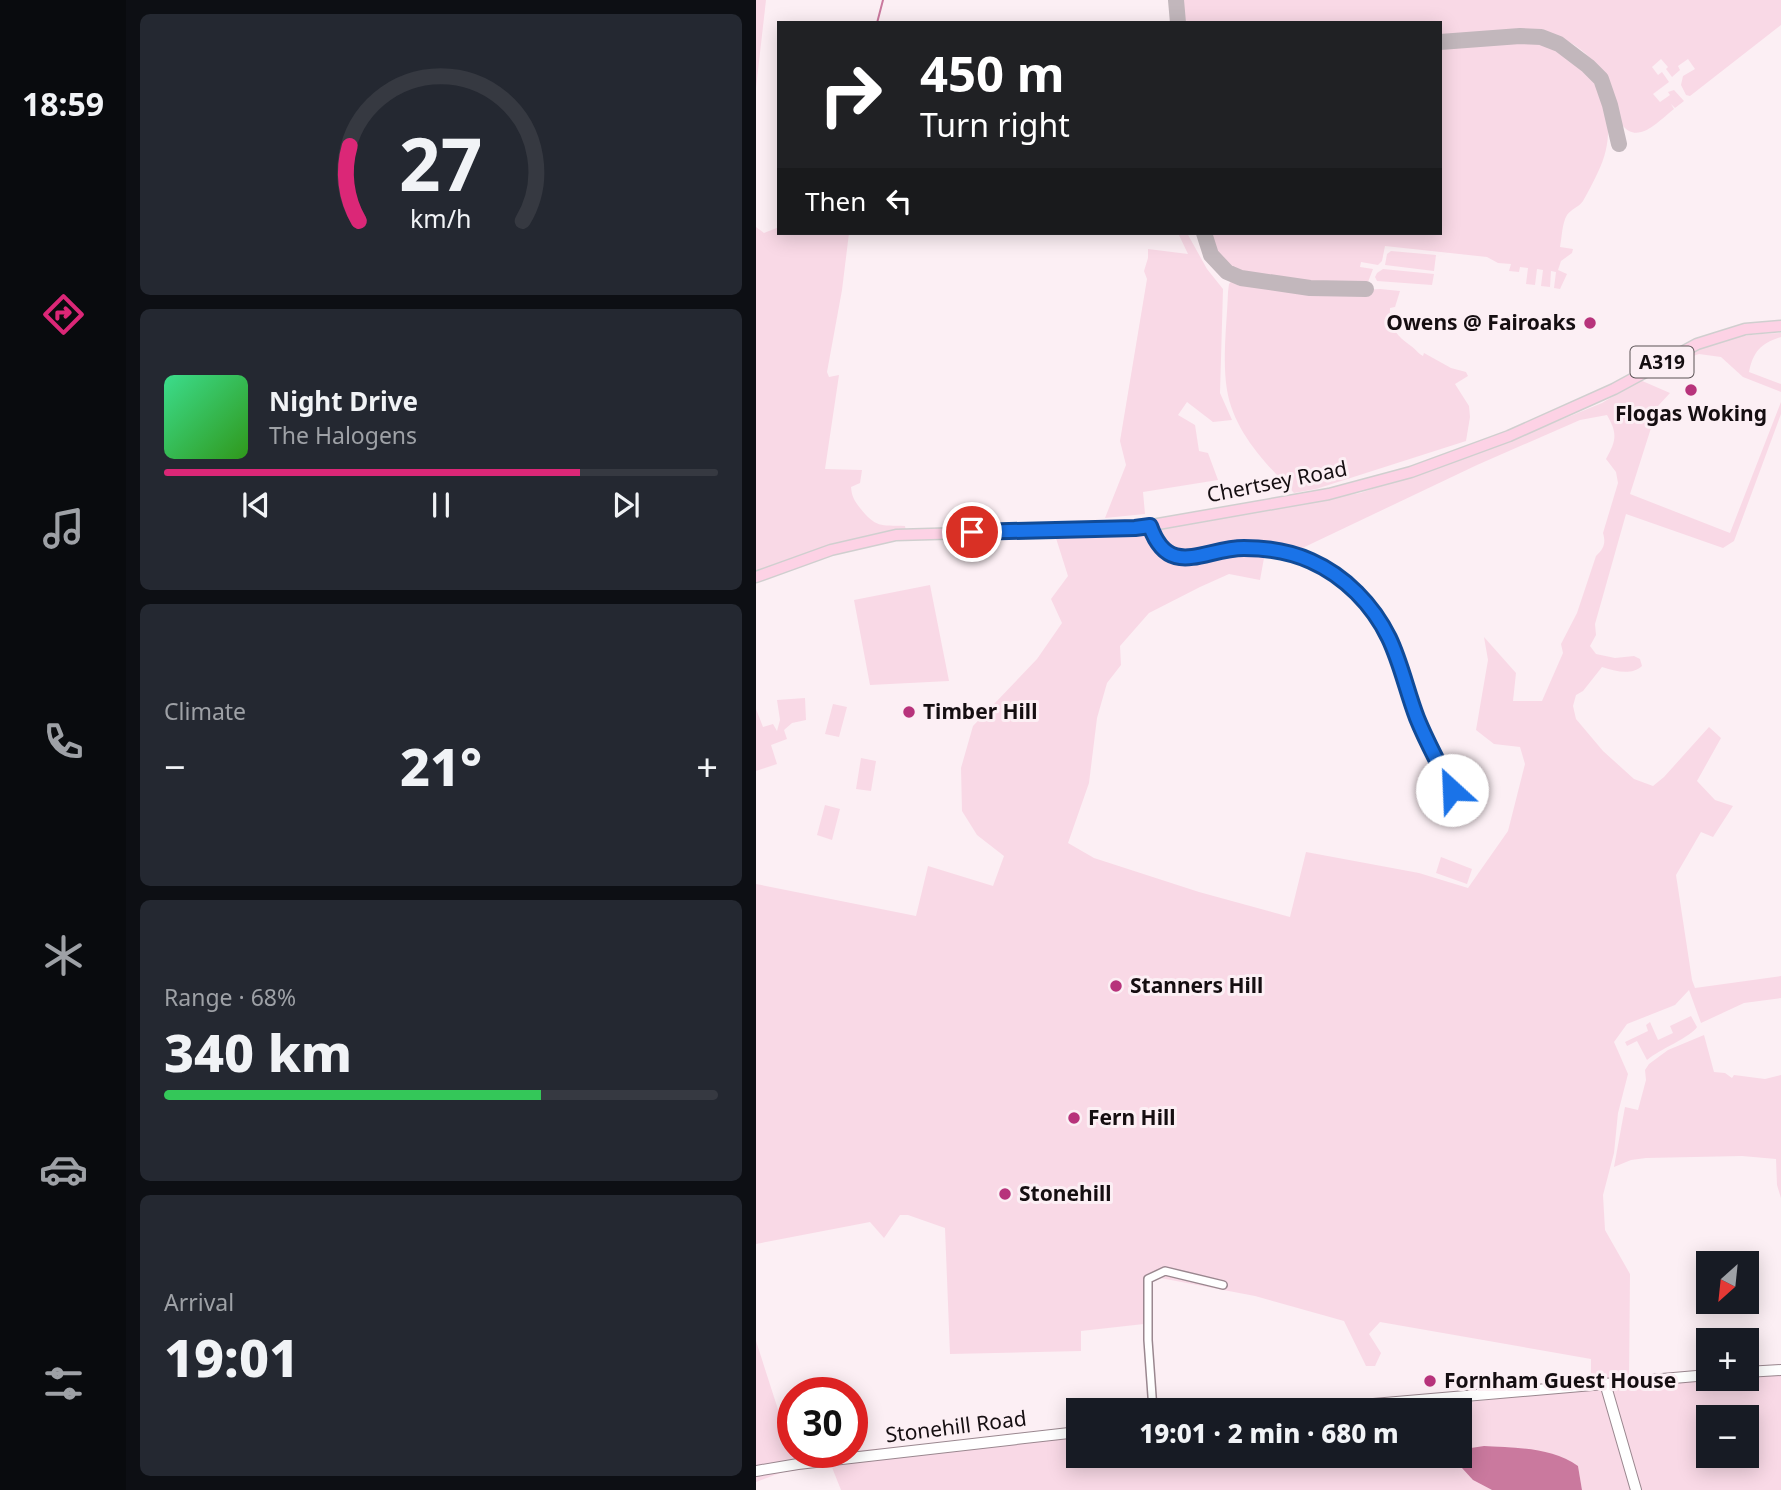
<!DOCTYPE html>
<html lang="en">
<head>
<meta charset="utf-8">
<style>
	body { margin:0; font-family:"Noto Sans",sans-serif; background:#242831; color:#f1f3f6; height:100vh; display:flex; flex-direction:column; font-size:26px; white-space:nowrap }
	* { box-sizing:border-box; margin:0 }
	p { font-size:23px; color:#9ea1a6 }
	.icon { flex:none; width:38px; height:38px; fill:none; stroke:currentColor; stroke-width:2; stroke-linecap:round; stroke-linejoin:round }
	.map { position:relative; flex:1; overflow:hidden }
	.sheet { display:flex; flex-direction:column; gap:14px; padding:14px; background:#0d0f14; width:630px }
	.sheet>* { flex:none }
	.guide { position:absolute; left:21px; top:21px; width:665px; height:214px; border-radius:0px; box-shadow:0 4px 18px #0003; background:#202124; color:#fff; overflow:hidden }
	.needle { width:46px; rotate:207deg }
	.tools { position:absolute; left:940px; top:1251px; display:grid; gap:14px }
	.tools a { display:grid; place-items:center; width:63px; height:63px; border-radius:0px; background:#171b24; box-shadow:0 4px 18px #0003; font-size:35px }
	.speed { position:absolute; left:21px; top:1377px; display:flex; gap:14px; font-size:35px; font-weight:700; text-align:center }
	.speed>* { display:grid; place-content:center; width:91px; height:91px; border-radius:50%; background:#171b24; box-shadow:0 4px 18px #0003; line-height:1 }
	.speed .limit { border:10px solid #d22; background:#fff; color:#111 }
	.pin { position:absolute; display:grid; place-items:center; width:60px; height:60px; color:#fff; margin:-30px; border:4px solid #fff; border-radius:50%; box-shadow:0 2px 7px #0007 }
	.me { position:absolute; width:77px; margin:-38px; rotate:335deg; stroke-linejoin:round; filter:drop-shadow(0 0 5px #0008) }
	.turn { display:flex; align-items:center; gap:24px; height:147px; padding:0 28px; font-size:32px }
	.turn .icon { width:91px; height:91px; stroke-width:2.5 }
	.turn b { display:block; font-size:49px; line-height:60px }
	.then { display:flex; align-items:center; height:66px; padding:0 28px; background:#0003; gap:14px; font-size:26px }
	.big { font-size:52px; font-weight:800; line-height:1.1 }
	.sheet .widget { flex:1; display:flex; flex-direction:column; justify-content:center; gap:10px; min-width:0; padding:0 24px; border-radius:10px; background:#242831 }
	.sheet .dial { align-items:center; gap:0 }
	.dial svg { height:182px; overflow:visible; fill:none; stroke:#363941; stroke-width:7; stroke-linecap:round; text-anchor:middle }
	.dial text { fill:#f1f3f6; stroke:none }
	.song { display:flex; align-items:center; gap:21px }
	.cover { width:84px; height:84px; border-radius:10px; background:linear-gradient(135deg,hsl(150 70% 55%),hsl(110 70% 35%)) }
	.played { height:7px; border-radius:4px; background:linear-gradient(90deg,#db2777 75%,#363941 75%) }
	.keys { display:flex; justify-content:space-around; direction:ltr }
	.heat { display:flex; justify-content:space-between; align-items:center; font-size:38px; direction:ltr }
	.charge { height:10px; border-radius:5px; background:linear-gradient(90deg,#34c759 68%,#363941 0) }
	.trip { position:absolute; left:310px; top:1398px; width:406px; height:70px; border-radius:0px; background:#171b24; box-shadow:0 4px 18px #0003; font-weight:800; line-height:70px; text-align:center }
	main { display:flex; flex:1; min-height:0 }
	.tabs { display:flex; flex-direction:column; width:126px; justify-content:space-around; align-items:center; background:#090b0e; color:#9ea1a6 }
	.tabs .icon { width:49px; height:49px }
	.tabs .selected { color:#db2777 }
	.tabs b { font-size:32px; color:#f1f3f6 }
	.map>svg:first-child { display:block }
</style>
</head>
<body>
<main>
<nav class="tabs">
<b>18:59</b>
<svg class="icon selected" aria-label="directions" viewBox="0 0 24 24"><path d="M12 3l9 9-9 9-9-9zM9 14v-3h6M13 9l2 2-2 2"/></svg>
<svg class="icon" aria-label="music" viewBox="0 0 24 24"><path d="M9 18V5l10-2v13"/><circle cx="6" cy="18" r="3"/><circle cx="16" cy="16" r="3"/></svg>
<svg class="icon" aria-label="phone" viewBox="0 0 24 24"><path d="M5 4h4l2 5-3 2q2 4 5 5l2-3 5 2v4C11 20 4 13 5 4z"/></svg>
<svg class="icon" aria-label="climate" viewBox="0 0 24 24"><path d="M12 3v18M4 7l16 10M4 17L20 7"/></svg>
<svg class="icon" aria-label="car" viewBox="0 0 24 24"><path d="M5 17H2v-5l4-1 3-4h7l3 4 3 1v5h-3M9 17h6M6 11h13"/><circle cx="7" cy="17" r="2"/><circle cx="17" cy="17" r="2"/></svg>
<svg class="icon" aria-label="filters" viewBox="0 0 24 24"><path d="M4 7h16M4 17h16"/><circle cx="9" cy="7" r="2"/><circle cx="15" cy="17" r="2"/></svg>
</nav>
<section class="sheet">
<div class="widget dial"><svg viewBox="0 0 100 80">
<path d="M14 69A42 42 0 1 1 86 69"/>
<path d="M14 69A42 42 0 0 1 10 36" stroke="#db2777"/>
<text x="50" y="56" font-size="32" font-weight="700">27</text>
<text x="50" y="72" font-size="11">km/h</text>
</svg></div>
<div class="widget">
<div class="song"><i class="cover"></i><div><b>Night Drive</b><p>The Halogens</p></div></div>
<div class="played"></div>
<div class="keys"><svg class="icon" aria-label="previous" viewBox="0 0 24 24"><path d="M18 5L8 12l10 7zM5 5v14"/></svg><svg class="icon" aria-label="pause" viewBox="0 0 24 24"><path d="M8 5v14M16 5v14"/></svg><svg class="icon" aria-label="next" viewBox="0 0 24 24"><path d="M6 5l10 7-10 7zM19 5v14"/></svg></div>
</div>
<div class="widget"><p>Climate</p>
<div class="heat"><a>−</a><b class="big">21°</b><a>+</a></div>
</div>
<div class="widget"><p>Range · 68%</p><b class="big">340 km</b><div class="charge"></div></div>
<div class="widget"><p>Arrival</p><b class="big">19:01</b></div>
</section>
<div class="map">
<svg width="1025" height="1490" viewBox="0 0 1025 1490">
	<rect width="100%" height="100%" fill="#fceff4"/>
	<path fill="#f9d9e6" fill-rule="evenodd" d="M0 0H10L0 88Z
		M426 0H1025V25L934 96 930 95 925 85 927 76 939 69 932 59 922 66 924 70 916 77 910 69 912 67 905 59 896 67 902 75 906 72 913 82 897 94 904 102 914 95 912 92 918 90 928 101 919 108 915 104 918 109C906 118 888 139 873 131 860 124 861 105 856 93 822 13 753 30 684 36V23H428Z
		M753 39C762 40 771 40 780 41 840 55 869 118 842 172 838 181 832 192 827 201 823 207 815 209 811 215 806 223 806 237 804 247L817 249 816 253 805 261 802 270 811 274 804 289 798 288 800 272 795 271 794 287 785 286 787 270 781 269 779 285 770 284 772 268 764 267 763 272 753 271 755 264 742 263 731 257 629 246 626 261 622 265 605 262 604 267 617 269 612 282 578 284 484 272C465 264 459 252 453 233H684V46Z
		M0 227 8 233 23 227V233H93L86 290 71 372 73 377 83 375 69 469 106 470 104 483 95 487C96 497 98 500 104 508 120 528 124 525 149 526L150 531 71 545 55 553 0 571Z
		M422 233H431L451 269 467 289 464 393 476 420 457 422 431 402 422 415 439 425 443 451 452 453 462 480 387 492 389 514 349 518 370 465 364 441 391 279 388 271 392 258V249L432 254Z
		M635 251 680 255 678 271 629 265 631 254Z
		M627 269 678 274 676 285 621 281 619 277 621 273Z
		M477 279 574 292 624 289 644 291 639 307 634 308C633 327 640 335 655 346 660 349 661 353 667 356L668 353 695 368 710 372 712 376 699 384 713 406 714 417 710 441 560 489 538 493C510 464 478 432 471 390 466 359 471 323 472 292L473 284Z
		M1025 333V337C1005 343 997 352 993 372L1025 384V392L987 377 965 357 943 354 925 360C944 337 997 334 1025 333Z
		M884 380 914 393 902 406 874 494 974 533 1025 402V414L978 541 967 548 870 514 839 624 840 635 834 646 840 654 859 658 878 656 884 659 886 666C875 676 859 671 846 667L827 691 820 695 817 706 820 719 847 751 878 779 897 786 908 777 953 727 965 738 941 781 959 800 977 806 957 837 945 832 920 875 936 980 939 988 1025 976V998L988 1003 945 1023 933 990 919 1005 871 1024 858 1042 872 1074 862 1113 858 1153 847 1195 849 1230 874 1274 873 1377 835 1379V1359L624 1322 613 1334 625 1353 619 1366H610L588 1321 499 1296 394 1276 388 1324 325 1331V1351L194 1354 189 1228 152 1215H144L128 1238 114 1222 0 1244V884L160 916 172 866 237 886 248 856 221 835 206 811 205 768 217 726 281 659 306 623 295 599 312 576 299 535 391 530 604 493 718 455 780 430 846 403ZM851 415C862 434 860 441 850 459L860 472 862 483 847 533C850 543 848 549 840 556L821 613 805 644 807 653 786 701H757L760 673 728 637 732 660 720 730 738 744 764 747 769 764 752 831 712 888 663 873 550 852 534 917 443 892 338 858 312 843 333 783 341 718 351 683 365 665 364 646 393 613 444 587 473 574 504 580 510 547 538 552 721 465 824 420Z
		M174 585 193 681 114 685 98 600Z
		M49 698 50 720 36 723 28 730 31 739 15 745 21 764 0 771V709L7 727 17 724 21 731 24 720 21 700Z
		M77 704 91 707 83 737 69 734Z
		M105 758 120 761 115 791 100 789Z
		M69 805 84 809 76 840 61 835Z
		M685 857 716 869 711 884 680 873Z
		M935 1016 941 1027C935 1037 904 1049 891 1060L881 1041 871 1046 869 1042 892 1031 890 1025 894 1022 902 1040 917 1033 914 1026Z
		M948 1035 958 1072 969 1073 976 1078 978 1075 1009 1079 1025 1075V1198L1021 1185 1020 1159 986 1156 890 1158 875 1160 858 1167 869 1107 882 1110 890 1080 889 1070 893 1064 912 1050Z
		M0 1341 37 1456 96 1452V1451L198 1442 322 1436V1456H704V1410H633C752 1400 871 1379 990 1379L991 1376 1025 1373V1490H826L822 1466C786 1449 768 1448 728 1446L717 1480 736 1490H85L75 1465 27 1472 0 1482ZM952 1418H990V1456H952Z"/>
	<path fill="#ca799e" d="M728 1446C759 1448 795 1447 822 1466L826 1490H736L717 1480 706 1468 708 1458 715 1448Z"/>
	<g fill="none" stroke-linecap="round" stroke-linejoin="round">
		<path stroke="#ca799e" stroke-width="2" d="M121 23 127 0"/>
		<path stroke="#c2b7bc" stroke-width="16" d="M420 0 422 23
			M684 42 764 36 785 37 803 44 832 66 845 79 854 105 863 144
			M448 233 455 255 471 272 485 278 554 288 610 289"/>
		<g stroke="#9a878f" stroke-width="10">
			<path id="street" d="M394 525C412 580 449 548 488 548 511 548 539 553 560 563 629 598 636 653 661 718 671 743 684 766 696 790
				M397 1410 392 1340V1279L409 1271 467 1285"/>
		</g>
		<g stroke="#9a878f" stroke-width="12">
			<path id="secondary" d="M990 1372 1025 1370
				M849 1383 880 1490
				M548 1410 952 1375
				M0 1471 42 1464 322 1432"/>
		</g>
		<g stroke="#d0cfcf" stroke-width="13">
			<path id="primary" d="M0 577 75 550 140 535 379 528 573 494 655 472 753 436 858 389 941 344 989 329 1025 326"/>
		</g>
		<use href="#street" stroke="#fff" stroke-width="7"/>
		<use href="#secondary" stroke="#fff" stroke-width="10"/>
		<use href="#primary" stroke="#fdd2e5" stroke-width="10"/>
	</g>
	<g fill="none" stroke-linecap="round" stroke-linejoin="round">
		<g stroke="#114b97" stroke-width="18">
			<path id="route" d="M216 532 379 528 394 526C413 580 448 548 488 548 510 548 535 552 555 561 589 576 617 605 633 638 645 663 651 692 661 718 671 743 684 766 696 790"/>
		</g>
		<use href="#route" stroke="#1a73e8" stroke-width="12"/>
	</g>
	<g fill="#b7337b" stroke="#fceff4" stroke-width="2.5">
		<circle cx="834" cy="323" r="7"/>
		<circle cx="935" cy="390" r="7"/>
		<circle cx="153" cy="712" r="7"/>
		<circle cx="360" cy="986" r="7"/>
		<circle cx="318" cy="1118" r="7"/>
		<circle cx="249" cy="1194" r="7"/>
		<circle cx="674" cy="1381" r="7"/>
	</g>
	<g text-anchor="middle" stroke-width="6" stroke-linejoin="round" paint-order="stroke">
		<rect fill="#fceff4" stroke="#5a5255" stroke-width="2" x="874.5" y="346.5" width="63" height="31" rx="5"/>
		<g font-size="19" font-weight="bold" fill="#150e11">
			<text x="906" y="369">A319</text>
		</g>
		<g font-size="21" font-weight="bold" fill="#150e11" stroke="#fceff4" text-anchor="start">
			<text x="820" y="330" text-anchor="end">Owens @ Fairoaks</text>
			<text x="935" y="421" text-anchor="middle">Flogas Woking</text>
			<text x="167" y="719">Timber Hill</text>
			<text x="374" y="993">Stanners Hill</text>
			<text x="332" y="1125">Fern Hill</text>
			<text x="263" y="1201">Stonehill</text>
			<text x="688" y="1388">Fornham Guest House</text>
		</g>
		<g font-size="21" fill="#150e11" stroke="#fceff4">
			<text transform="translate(521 482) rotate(-11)" y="7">Chertsey Road</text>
			<text transform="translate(200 1427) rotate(-7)" y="7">Stonehill Road</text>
		</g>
	</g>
</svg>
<div class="tools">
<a><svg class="needle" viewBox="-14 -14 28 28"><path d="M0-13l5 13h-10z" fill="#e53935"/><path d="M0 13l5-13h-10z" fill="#9ea1a6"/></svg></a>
<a>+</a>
<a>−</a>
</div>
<div class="speed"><div class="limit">30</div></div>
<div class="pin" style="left:216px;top:532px;background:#d93025"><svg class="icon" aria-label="arrive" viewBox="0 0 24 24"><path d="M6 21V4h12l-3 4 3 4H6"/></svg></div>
<svg class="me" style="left:696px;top:790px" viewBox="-20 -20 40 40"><circle r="19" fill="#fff"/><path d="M0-13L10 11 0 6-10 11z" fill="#1a73e8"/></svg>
<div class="trip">19:01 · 2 min · 680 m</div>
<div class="guide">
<div class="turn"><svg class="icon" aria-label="right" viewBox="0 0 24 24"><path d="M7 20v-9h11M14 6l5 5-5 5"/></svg><div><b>450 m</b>Turn right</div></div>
<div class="then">Then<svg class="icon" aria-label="left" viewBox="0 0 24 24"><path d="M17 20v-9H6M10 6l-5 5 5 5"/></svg></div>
</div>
</div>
</main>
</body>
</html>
